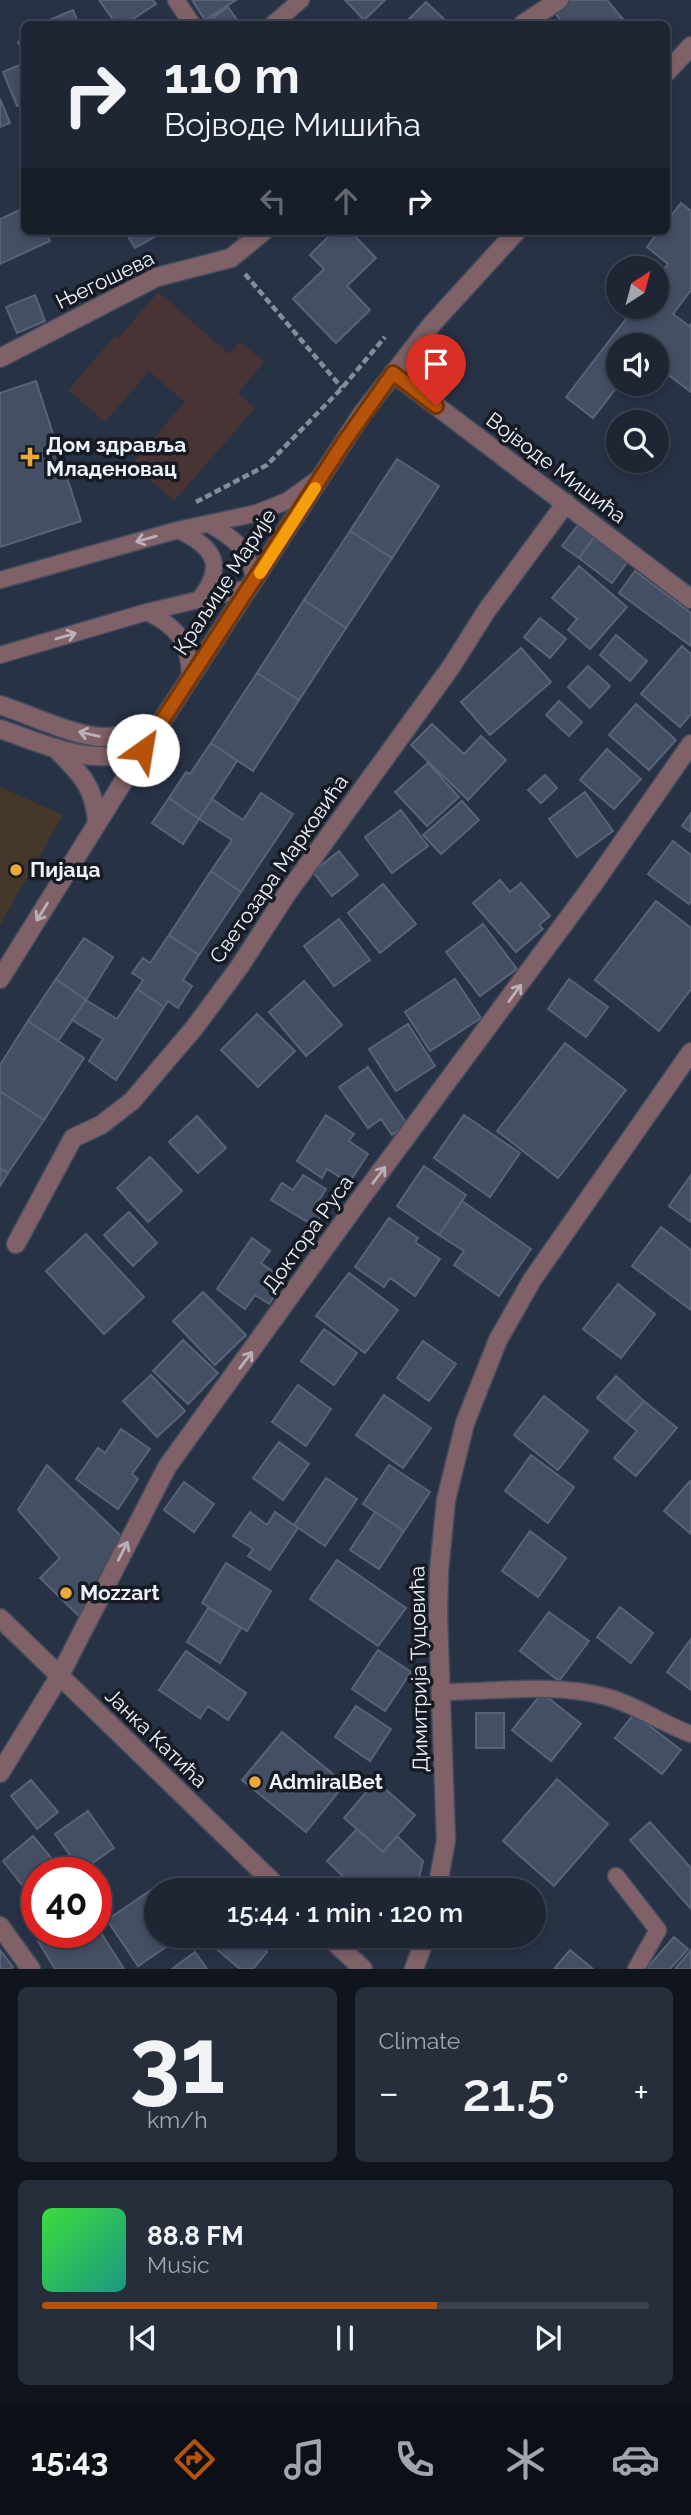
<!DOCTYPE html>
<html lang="en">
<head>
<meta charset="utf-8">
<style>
	body { margin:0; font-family:Raleway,sans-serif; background:#262e3c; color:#f1f3f6; height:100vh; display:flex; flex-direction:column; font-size:26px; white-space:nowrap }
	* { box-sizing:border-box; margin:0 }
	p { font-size:23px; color:#a1a5ac }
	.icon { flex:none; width:38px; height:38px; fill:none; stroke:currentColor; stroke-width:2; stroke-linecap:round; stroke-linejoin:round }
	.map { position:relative; height:1969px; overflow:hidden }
	.sheet { display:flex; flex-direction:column; gap:18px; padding:18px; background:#10151d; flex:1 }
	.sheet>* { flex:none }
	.guide { position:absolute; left:21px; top:21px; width:649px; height:214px; border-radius:10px; box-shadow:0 4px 10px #0003,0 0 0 2px #3c434f; background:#1e2634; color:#f1f3f6; overflow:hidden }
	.needle { width:46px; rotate:36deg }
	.tools { position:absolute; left:606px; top:256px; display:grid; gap:14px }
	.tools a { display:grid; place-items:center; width:63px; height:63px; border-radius:50%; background:#1e2634; box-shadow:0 4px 10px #0003,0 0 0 2px #3c434f; font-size:35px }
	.speed { position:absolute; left:21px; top:1857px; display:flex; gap:14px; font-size:35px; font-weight:700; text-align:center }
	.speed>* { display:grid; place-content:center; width:91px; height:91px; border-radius:50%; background:#1e2634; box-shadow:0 4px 10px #0003,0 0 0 2px #3c434f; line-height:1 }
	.speed .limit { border:10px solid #d22; background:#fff; color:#111 }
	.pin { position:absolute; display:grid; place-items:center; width:60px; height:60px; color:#fff; margin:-72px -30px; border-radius:50% 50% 50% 0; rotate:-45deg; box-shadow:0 0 7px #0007 }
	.pin .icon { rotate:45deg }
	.me { position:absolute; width:77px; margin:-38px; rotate:32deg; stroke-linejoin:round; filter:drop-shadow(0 0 5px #0008) }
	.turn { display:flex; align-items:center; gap:24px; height:147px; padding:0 28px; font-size:32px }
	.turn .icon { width:91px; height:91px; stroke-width:2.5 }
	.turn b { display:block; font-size:49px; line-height:60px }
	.lanes { display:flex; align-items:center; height:66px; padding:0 28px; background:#0003; justify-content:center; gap:35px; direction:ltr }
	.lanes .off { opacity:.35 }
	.big { font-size:52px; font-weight:600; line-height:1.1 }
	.sheet .card { flex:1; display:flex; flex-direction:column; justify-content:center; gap:10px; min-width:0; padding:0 24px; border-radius:10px; background:#262e3c }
	.sheet .dial { align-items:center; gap:0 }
	.dial b { font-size:91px; line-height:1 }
	.song { display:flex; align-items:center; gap:21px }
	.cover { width:84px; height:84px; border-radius:10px; background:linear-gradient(135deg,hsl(120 70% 55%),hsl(170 70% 35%)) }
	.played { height:7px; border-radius:4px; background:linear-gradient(90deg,#b45309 65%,#3c434f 65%) }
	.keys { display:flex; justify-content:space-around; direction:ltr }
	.heat { display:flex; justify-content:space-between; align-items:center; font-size:38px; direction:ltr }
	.sheet .tiles { flex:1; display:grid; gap:18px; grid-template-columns:1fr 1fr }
	.card:last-child { grid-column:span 2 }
	.trip { position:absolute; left:144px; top:1878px; width:402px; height:70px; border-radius:35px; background:#1e2634; box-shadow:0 4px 10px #0003,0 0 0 2px #3c434f; font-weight:600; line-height:70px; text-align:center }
	.tabs { display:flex; height:112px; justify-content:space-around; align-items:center; background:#0c0f15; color:#a1a5ac }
	.tabs .icon { width:49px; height:49px }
	.tabs .current { color:#b45309 }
	.tabs b { font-size:32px; color:#f1f3f6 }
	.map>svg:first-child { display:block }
</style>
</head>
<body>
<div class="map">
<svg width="691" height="1969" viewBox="0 0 691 1969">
	<rect width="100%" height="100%" fill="#283245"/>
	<path fill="#453729" d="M0 787 63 815 0 925Z"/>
	<path fill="#483434" d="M158 292 229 354 240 342 264 362 238 393 255 408 174 501 132 464 185 402 149 371 105 422 68 390 115 336 119 338Z"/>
	<path fill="#444f63" stroke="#586378" stroke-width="2" d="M99 0H153L156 4 125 24H116Z
		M192 0H236L205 20Z
		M345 0H385L364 20Z
		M568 0H607L627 24H564L554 12Z
		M426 2 449 24H404Z
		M228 7 240 24H204Z
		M73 10 79 24H48L47 21Z
		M24 39V56L18 42Z
		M24 63V103L17 106 3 72Z
		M0 99 10 123 0 127Z
		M681 203 691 211V290L673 314 689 326 691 324V392L658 367 664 359 656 354V345H618V383H620L593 418 566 397 636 306H656V279L668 264 647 247 659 231H667V221Z
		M24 208V231H46L50 241 0 264V219Z
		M125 231H165L135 248Z
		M236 231H257L241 241Z
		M334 231H350L376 258 347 286 370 310 336 343 293 299 324 269 310 255Z
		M35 295 45 321 17 333 6 307Z
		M36 381 81 521 0 547V393Z
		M397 459 439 486 392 558 350 531Z
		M578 525 595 536 579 558 562 546Z
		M350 531 392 558 346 628 304 600Z
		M595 536 628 561 612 583 579 558Z
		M579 566 627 607 590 649 568 630 577 619 552 598Z
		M635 571 691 613V646L619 593Z
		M304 600 346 628 299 700 257 673Z
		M540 618 566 639 550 658 524 637Z
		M616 635 647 661 630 681 600 655Z
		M682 646 691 654V714L680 727 641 694Z
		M521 648 551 682 490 735 461 702Z
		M588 666 610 686 590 708 568 687Z
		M257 673 299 700 253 771 211 743Z
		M559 701 582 722 569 736 546 715Z
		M636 704 676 740 649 770 609 735Z
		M432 724 464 754 481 736 506 760 468 800 411 745Z
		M211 743 237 761 199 819 169 798 186 772 190 774Z
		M607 749 641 779 614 809 580 780Z
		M428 763 459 797 427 826 395 792Z
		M545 775 557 788 541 803 528 790Z
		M585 792 613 831 577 857 549 819Z
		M261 793 293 814 241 892 211 871 232 840 199 819 212 799 243 820Z
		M169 798 199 819 183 844 152 823Z
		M462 801 479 820 441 854 423 835Z
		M401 810 428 846 392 873 365 837Z
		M691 813V832L682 826Z
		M673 841 691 855V901L689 904 648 874Z
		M339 851 358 875 332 896 313 872Z
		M211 871 241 892 199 955 169 935Z
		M500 880 510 892 521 883 550 916 539 925 543 929 516 952 473 903Z
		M383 884 416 924 380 953 348 913Z
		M656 901 691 928V989L659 1031 595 980Z
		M339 919 370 960 334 986 304 946Z
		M483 924 517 969 480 996 446 952Z
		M169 935 199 955 183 980 192 986 178 1008 168 1001 164 1007 137 989 143 980 132 973 143 958 150 963Z
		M84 938 113 957 86 1000 56 979Z
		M56 979 86 1000 58 1041 28 1021Z
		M455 979 481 1018 430 1051 405 1012Z
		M569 979 608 1007 586 1037 548 1009Z
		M304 981 342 1025 306 1056 269 1012Z
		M137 989 164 1007 116 1080 89 1061 103 1039 72 1020 86 1000 117 1019Z
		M257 1014 295 1051 258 1087 221 1050Z
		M28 1021 84 1058 44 1120 0 1091V1065Z
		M408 1024 435 1066 396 1091 369 1049Z
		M565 1043 626 1090 558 1178 497 1131Z
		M368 1067 407 1124 392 1135 381 1119 368 1128 339 1087Z
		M0 1091 44 1120 8 1173 0 1168Z
		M326 1115 354 1134 349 1141 368 1154 349 1183 327 1169 322 1178 297 1161Z
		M464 1115 520 1153 490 1197 434 1158Z
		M197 1116 226 1148 198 1173 169 1142Z
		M150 1157 182 1191 148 1222 117 1188Z
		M424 1166 466 1195 439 1235 397 1206Z
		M0 1168 8 1173 0 1186Z
		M303 1175 326 1189 318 1202 326 1207 314 1226 271 1200 282 1183 293 1190Z
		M691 1175V1222L669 1206Z
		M462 1201 531 1249 499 1296 454 1265 464 1251 439 1235Z
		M129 1212 157 1243 133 1266 104 1235Z
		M389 1218 418 1238 415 1242 440 1259 415 1296 390 1278 384 1287 355 1267Z
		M661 1227 691 1250V1310L632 1266Z
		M86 1234 144 1297 104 1334 46 1271Z
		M252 1238 270 1251 261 1263 285 1280 269 1304 255 1295 245 1309 217 1289Z
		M349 1273 398 1310 365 1353 316 1316Z
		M618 1284 655 1314 621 1358 583 1329Z
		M203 1292 246 1335 215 1365 173 1321Z
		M324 1329 357 1353 334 1385 301 1361Z
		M183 1340 218 1373 188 1404 153 1371Z
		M423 1341 456 1364 429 1401 397 1378Z
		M151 1375 185 1411 157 1437 123 1401Z
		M616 1376 644 1401 626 1422 597 1398Z
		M298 1385 331 1409 306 1446 272 1422Z
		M384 1395 431 1428 403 1468 356 1435Z
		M544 1396 588 1431 558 1470 514 1435Z
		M644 1401 677 1428 636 1476 614 1458 637 1431 626 1422Z
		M121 1429 150 1449 132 1474 138 1479 118 1509 76 1479 98 1448 105 1453Z
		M279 1442 309 1464 283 1500 253 1478Z
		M531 1455 574 1487 548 1523 505 1491Z
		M47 1465 123 1538 82 1619 40 1578 60 1558 18 1510Z
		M389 1465 430 1492 404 1531 363 1504Z
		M326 1478 357 1499 325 1546 294 1525Z
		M690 1481H691V1534L664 1511Z
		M184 1482 214 1504 194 1532 164 1510Z
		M250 1512 267 1525 275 1512 298 1528 270 1570 248 1556 253 1549 233 1536Z
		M375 1512 404 1531 379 1569 350 1550Z
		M530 1531 566 1558 538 1597 502 1571Z
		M337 1560 406 1608 378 1646 310 1599Z
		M226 1563 271 1591 247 1631 202 1603Z
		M620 1607 653 1633 631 1663 597 1637Z
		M208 1608 241 1628 220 1663 187 1642Z
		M549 1612 589 1641 559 1681 520 1651Z
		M691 1639V1690L667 1672Z
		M378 1650 411 1672 385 1711 352 1689Z
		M186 1651 246 1693 228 1720 208 1706 200 1718 159 1690Z
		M542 1693 581 1724 551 1761 512 1730Z
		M356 1706 391 1729 370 1761 335 1737Z
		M476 1713H504V1748H476Z
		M634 1714 681 1750 662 1774 615 1738Z
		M282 1732 345 1784 306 1832 242 1780Z
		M557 1779 608 1824 554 1886 503 1841Z
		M31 1780 58 1812 37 1829 11 1796Z
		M376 1781 415 1815 383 1852 344 1818Z
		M88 1811 114 1848 81 1871 55 1834Z
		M650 1822 691 1868V1909L630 1840Z
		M357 1829 383 1852 397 1836 423 1861 416 1890H357L327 1861Z
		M33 1836 63 1872H37V1898L34 1900 3 1861Z
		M151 1890 156 1897V1936H182L138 1966 107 1920Z
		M96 1925 124 1969H55L38 1941 53 1932H96Z
		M212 1936H248L267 1952 253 1969H240L207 1941Z
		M674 1937 688 1949 670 1969H646Z
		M0 1950 13 1967 11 1969H0Z
		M570 1950 593 1969H554Z
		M691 1950V1969H675Z
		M195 1952 207 1969H172Z"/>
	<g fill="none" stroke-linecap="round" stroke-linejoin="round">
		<g stroke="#444d5f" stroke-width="19">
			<path id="service" d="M176 0 192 24
				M273 24 301 0
				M211 525C237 540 248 550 255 580
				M178 530C215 547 226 566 199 600
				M0 580 178 530 257 513 287 501 318 479
				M147 612C178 627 190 643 190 678
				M0 655 147 612 249 588
				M440 1692C495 1692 554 1682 607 1697 637 1705 662 1724 691 1734
				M616 1876 658 1930 636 1969"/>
		</g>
		<g stroke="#444d5f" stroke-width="21">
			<path id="minor" d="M523 24 559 0
				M0 358 157 277 231 258 264 231
				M393 373 691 599
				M0 979 143 750
				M16 1244 73 1138 101 1125 132 1101 195 1027 240 966 286 895 451 667 487 610 566 503
				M0 1773 59 1677 167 1467 358 1202 592 886 691 744
				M437 1890 446 1840 438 1616 439 1571 446 1500 465 1423 498 1340 532 1280 691 1052
				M0 1926 31 1969
				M414 1969 426 1936"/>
		</g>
		<g stroke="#444d5f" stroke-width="21">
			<path id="tertiary" d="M667 72 691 46
				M0 705C29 714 77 738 106 737 123 737 138 729 155 728
				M0 729C50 746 88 767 143 750L362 414 432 324 517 231
				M58 751C82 775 95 788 97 823
				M0 1618 281 1890
				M328 1936 363 1969"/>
		</g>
		<path stroke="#858d9c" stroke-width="4.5" stroke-dasharray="7 3.5" stroke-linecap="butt" d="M245 274 342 388
			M196 502 267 465 342 388 385 337"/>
		<use href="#service" stroke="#7f6167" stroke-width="16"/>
		<use href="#minor" stroke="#7f6167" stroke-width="18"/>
		<use href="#tertiary" stroke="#7f6167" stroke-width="18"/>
	</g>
	<defs><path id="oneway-shaft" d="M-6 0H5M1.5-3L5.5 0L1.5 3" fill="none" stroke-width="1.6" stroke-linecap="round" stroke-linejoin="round" transform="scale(1.75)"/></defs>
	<g stroke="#bcb1ba">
		<use href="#oneway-shaft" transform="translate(146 539) rotate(164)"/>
		<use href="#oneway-shaft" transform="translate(66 636) rotate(-16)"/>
		<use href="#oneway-shaft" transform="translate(89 734) rotate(-167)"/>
		<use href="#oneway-shaft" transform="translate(42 912) rotate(122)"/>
		<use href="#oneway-shaft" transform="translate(515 993) rotate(-54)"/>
		<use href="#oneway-shaft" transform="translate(379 1175) rotate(-53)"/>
		<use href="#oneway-shaft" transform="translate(246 1360) rotate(-53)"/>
		<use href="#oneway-shaft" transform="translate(123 1551) rotate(-63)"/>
	</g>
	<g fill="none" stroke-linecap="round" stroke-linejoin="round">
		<g stroke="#753606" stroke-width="18">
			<path id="route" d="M143 750 344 442 393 373 436 406"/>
		</g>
		<use href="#route" stroke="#b45309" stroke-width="12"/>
		<path stroke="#f59e0b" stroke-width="12" d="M260 573 315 488"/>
	</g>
	<g fill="#eaaa39" stroke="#161a23" stroke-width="2.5">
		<path d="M26.5 446.5h7v7h7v7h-7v7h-7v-7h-7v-7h7z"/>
		<circle cx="16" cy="870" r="7"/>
		<circle cx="66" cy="1593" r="7"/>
		<circle cx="255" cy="1782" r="7"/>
	</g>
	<g text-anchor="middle" stroke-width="7" stroke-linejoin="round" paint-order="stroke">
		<g font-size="21" fill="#edf3fd" stroke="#161a23">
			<text transform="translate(105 280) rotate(-26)" y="7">Његошева</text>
			<text transform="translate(556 468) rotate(37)" y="7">Војводе Мишића</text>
			<text transform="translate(225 582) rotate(-57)" y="7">Краљице Марије</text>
			<text transform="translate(279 869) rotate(-55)" y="7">Светозара Марковића</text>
			<text transform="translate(308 1234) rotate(-54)" y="7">Доктора Руса</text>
			<text transform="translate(419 1669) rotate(-91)" y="7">Димитрија Туцовића</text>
			<text transform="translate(156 1738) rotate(44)" y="7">Јанка Катића</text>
		</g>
		<g font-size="21" font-weight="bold" fill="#edf3fd" stroke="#161a23" text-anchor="start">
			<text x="46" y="452">Дом здравља<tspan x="46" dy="24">Младеновац</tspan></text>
			<text x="30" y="877">Пијаца</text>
			<text x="80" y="1600">Mozzart</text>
			<text x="269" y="1789">AdmiralBet</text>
		</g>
	</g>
</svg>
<div class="tools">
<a><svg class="needle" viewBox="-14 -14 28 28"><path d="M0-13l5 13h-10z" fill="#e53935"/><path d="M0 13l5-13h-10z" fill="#a1a5ac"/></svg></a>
<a><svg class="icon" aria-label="sound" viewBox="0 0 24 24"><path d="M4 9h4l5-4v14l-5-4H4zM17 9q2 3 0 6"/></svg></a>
<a><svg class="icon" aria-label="search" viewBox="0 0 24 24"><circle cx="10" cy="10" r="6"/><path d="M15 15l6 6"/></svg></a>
</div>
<div class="speed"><div class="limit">40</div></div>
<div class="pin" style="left:436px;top:406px;background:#d93025"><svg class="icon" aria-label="arrive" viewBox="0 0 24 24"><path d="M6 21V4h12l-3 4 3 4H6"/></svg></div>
<svg class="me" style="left:143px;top:750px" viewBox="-20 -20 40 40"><circle r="19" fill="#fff"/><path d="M0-13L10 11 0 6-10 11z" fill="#b45309"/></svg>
<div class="trip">15:44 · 1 min · 120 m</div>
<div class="guide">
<div class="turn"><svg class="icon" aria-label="right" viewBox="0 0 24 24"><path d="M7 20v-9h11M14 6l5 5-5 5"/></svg><div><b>110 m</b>Војводе Мишића</div></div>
<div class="lanes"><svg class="icon off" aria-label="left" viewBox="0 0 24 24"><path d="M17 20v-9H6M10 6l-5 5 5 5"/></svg><svg class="icon off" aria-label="ahead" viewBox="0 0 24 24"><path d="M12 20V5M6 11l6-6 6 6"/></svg><svg class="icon" aria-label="right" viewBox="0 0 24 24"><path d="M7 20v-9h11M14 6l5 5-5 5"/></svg></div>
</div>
</div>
<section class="sheet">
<div class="tiles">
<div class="card dial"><b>31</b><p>km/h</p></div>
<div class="card"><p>Climate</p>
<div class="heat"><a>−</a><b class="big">21.5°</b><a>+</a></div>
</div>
<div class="card">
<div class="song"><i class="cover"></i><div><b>88.8 FM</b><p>Music</p></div></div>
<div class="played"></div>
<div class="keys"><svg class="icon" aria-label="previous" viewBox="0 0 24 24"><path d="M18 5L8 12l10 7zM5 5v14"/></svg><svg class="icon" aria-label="pause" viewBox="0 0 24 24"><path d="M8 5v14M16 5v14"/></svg><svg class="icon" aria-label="next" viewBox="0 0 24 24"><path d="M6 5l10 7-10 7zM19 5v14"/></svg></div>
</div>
</div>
</section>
<nav class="tabs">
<b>15:43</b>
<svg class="icon current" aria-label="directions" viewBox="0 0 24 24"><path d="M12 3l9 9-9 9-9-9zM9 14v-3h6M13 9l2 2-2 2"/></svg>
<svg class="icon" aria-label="music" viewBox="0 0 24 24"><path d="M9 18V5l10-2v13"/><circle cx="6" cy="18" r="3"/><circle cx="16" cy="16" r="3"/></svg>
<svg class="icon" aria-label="phone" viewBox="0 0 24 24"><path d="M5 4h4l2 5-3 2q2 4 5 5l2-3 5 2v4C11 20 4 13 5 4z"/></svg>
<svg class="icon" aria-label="climate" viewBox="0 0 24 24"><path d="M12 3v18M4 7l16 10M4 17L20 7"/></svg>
<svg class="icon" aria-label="car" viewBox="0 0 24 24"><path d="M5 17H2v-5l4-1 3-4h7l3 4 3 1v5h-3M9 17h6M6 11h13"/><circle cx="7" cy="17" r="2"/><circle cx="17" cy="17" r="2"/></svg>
</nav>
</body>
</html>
